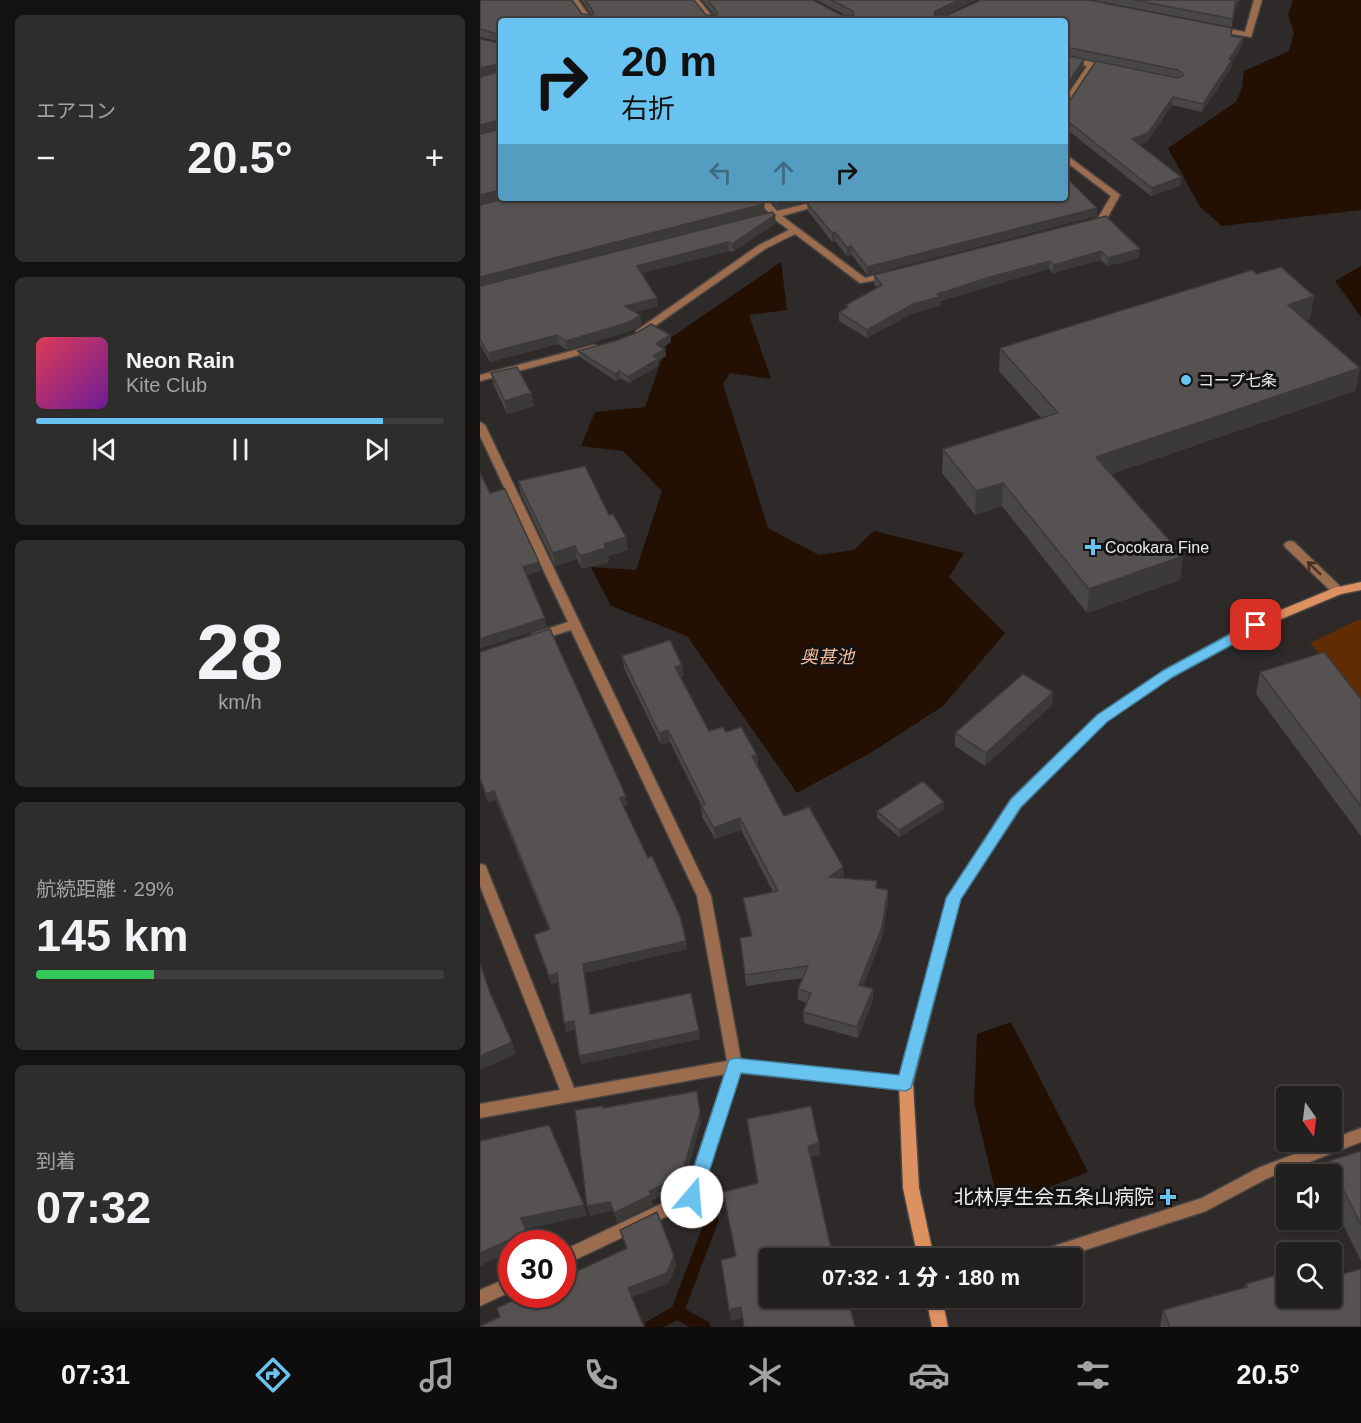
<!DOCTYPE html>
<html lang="ja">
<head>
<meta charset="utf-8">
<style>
	body { margin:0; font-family:Helvetica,"Noto Sans JP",sans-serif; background:#2e2d2c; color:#f1f3f6; height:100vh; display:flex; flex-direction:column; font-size:22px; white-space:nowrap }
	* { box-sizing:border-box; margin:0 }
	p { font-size:20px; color:#a2a3a4 }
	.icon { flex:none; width:33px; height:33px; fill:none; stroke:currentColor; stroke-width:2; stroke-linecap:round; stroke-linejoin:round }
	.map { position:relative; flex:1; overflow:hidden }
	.drawer { display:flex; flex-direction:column; gap:15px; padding:15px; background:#131211; width:480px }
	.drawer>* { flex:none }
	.banner { position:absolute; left:18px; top:18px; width:570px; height:183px; border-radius:6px; box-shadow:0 2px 4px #0004,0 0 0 2px #3f3e3d; background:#69c3f1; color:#111; overflow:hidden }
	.needle { width:39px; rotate:166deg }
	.fabs { position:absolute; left:796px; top:1086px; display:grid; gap:12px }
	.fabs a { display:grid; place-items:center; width:66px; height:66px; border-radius:6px; background:#22201f; box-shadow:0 2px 4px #0004,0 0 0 2px #3f3e3d; font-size:30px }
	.speed { position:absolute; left:18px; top:1230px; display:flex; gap:12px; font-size:30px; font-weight:700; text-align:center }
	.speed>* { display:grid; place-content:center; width:78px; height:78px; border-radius:50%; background:#22201f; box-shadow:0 2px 4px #0004,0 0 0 2px #3f3e3d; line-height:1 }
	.speed .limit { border:9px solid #d22; background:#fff; color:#111 }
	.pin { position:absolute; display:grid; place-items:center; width:51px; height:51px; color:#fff; margin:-26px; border-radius:12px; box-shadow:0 3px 9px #0006 }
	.me { position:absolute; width:66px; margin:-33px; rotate:18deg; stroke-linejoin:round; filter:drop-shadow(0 0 4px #0008) }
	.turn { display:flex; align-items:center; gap:21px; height:126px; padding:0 24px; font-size:27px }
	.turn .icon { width:78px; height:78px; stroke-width:2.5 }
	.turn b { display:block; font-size:42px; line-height:51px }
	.lanes { display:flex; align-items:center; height:57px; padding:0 24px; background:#0003; justify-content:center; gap:30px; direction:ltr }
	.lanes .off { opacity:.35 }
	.big { font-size:45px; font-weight:800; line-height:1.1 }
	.drawer .card { flex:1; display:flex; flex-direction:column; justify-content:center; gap:9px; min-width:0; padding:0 21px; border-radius:9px; background:#2e2d2c }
	.drawer .dial { align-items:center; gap:0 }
	.dial b { font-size:78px; line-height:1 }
	.song { display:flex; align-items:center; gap:18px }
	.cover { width:72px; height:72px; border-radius:9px; background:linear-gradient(135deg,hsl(350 70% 55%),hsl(280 70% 35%)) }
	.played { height:6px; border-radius:3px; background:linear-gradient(90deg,#69c3f1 85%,#3f3e3d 85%) }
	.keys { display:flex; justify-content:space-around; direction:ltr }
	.heat { display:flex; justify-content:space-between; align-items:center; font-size:33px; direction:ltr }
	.charge { height:9px; border-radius:4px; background:linear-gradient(90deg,#34c759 29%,#3f3e3d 0) }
	.trip { position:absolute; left:279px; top:1248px; width:324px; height:60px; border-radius:6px; background:#22201f; box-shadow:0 2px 4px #0004,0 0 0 2px #3f3e3d; font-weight:800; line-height:60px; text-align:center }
	.tabs { display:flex; height:96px; justify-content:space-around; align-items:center; background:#0e0d0c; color:#a2a3a4 }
	.tabs .icon { width:42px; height:42px }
	.tabs .active { color:#69c3f1 }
	.tabs b { font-size:27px; color:#f1f3f6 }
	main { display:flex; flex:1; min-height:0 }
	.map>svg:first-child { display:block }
</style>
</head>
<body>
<main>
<section class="drawer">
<div class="card"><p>エアコン</p>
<div class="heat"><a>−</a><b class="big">20.5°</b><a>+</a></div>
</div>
<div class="card">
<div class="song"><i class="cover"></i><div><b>Neon Rain</b><p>Kite Club</p></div></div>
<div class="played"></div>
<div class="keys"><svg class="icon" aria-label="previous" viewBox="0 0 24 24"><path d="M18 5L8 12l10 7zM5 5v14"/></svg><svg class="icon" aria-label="pause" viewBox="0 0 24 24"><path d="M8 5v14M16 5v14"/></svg><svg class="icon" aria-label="next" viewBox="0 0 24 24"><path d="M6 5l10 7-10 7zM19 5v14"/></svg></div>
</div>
<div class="card dial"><b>28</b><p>km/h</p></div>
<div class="card"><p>航続距離 · 29%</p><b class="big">145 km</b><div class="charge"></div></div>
<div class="card"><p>到着</p><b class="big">07:32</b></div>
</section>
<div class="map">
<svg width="881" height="1327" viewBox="0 0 881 1327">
	<rect width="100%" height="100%" fill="#2d2a29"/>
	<path fill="#602c03" d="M877 620H881V707L830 643Z"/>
	<path fill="#240f03" d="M813 0H881V210L742 226 720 207 688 148 756 102 762 88 764 71 809 51 814 33 808 15Z
		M301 262 307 310 269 315 291 379 250 373 243 384 288 528 339 555 374 550 394 531 484 553 469 577 525 633 463 706 392 752 317 793 207 636 131 606 111 567 156 570 182 491 143 451 101 446 115 412 165 407 189 339Z
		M881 266V317L855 281Z
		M531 1022 608 1172 519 1207 494 1102 497 1034Z"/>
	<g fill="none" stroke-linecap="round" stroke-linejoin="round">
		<path fill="#240f03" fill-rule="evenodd" d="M232 1214 237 1216 239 1220 205 1309 229 1322 231 1327H210L197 1320 184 1327H164L166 1322 192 1307 225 1220 227 1216Z"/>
		<g stroke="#484544" stroke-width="3">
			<path id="lane" d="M810 541 814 542 862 588 864 591 862 594H854L806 548 804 545 806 542Z
				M881 1128V1142L788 1178 726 1211 580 1258H551L553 1253 559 1251 722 1198 778 1168 846 1142H852V1139Z"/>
		</g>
		<g stroke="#484544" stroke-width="3">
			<path id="street" d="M90 0H98L113 21H105Z
				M211 0H219L236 21H228Z
				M774 0H782L771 37 735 31 734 29 738 27 765 32Z
				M585 57 612 62 632 68 628 70 614 67 588 107 585 108V99L607 66 585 61Z
				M585 154 640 195 625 222 611 226 606 223 618 218 631 196 585 161Z
				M276 198H286L297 211 350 198H366L302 216 385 278 408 272 413 275 408 278 380 283 315 234 285 249 162 335H156V331L279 245 309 230 293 218H286L284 216 289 213Z
				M114 345 118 346V350L0 381V375Z
				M0 422 5 425 231 896 261 1060 426 1077 431 1078 433 1083 431 1088 426 1089 260 1073 217 1202 82 1266V1251L206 1192 245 1074 0 1118V1104L80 1090 0 886V864L5 865 7 869 94 1088 247 1061 217 896 91 630 56 641 50 637 52 634 88 622 0 436Z
				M32 1276V1291L0 1306V1290Z"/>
		</g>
		<g stroke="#484544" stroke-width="3">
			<path id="secondary" d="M881 582V590L861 594 780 628 693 676 626 721 541 807 480 899 433 1083 439 1188 454 1258H438L423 1188 419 1083 469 894 531 799 618 715 685 670 772 622 854 588Z
				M446 1298H462L468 1327H452Z"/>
		</g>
		<use href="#lane" fill="#9c6c4f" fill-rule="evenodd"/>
		<use href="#street" fill="#9c6c4f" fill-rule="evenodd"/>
		<use href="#secondary" fill="#dd9060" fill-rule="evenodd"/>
	</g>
	<path fill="#494746" d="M0 0H92L102 14 111 15 101 0H214L226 15H234L222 0H333L361 15H365L337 0H496L464 15H468L501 0H608L752 28 751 36 763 38 762 46 752 62 751 68 722 112 692 105 667 142 659 144 701 177 700 186 671 196 585 128V101L590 100 616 61 698 78 585 55 604 59 603 67 585 95V21H21V128L0 133V77L8 75 0 77V39L19 43 21 42 0 37Z
		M613 0H760L754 11 752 27Z
		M289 198H341L298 209Z
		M327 203 617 216 387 275 372 255 367 256 355 241 352 242 328 211Z
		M284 204 285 213 18 282 296 223 253 252 249 251 161 273 177 298 178 306 155 312 160 315 161 324 151 331 87 350 78 344 10 362 0 344V205Z
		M626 216 659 258 627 266 621 260 573 273 569 269 510 286 460 301V306L433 313 387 338 359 321V312L366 309V305L397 288 394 284V275Z
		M777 274 834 296 830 319 826 320 880 368 875 391 631 474 703 556 700 580 607 613 522 506 495 515 462 473 463 449 561 418 519 371 520 348Z
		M190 335 191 342 182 347 185 349 186 356 178 361V366L149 383 140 378 136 381 100 357 98 351Z
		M11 373 51 393 54 406 27 414 14 386Z
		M38 481 129 515 148 550 128 556 129 562 102 569 97 559 75 566 41 494Z
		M0 652 146 796 147 805 143 806 207 949 105 973 111 1014 220 1039 101 1064 96 1029 86 1032 78 982 71 984 54 935 69 930 16 800 8 802 0 781Z
		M142 656 204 676 201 677 229 731 246 732 277 755 278 766 304 816 364 878 397 881V889L408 890V901L402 938 383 986 393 989V1000L378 1038 324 1023 323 1012 327 1003 318 1000V989L323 978 266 986 260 938 271 937 265 909 263 898 293 892 261 830 235 839 222 817 221 805 190 742 181 745 144 668Z
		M780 672 881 699V836L776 694Z
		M573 692 572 705 505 766 475 746V733Z
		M464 802V809L419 837 397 818V811Z
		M881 1151V1261L852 1202V1174H845L849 1161Z
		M766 1284 881 1327H680L683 1310 765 1287Z"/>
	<path fill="#3c3939" d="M479 0H496L455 19 454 15 455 11Z
		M757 0H760L754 11 755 3Z
		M763 38 762 46 752 62 751 68 722 112 723 104 749 59Z
		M604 59 603 67 585 95V88Z
		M19 64 20 72 0 77V68Z
		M693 97 692 105 667 142 651 147 652 139Z
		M19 120 21 128 0 133V125Z
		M701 177 700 186 671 196 672 188Z
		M21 190V198H25L0 204V195Z
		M309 198H341L298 209 297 201Z
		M284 204 285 213 0 286V277Z
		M617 208V216L387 275V267Z
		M295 215 296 223 253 252 252 244Z
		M355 232V241L352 242V233Z
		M248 242 249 251 158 274 157 266Z
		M371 246 372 255 367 256V248Z
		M660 249 659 258 627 266 628 258Z
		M621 251V260L573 273 574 265Z
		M570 261 569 269 460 301V306L433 313 387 338V330L433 304 457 294Z
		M834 296 830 319 804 327 808 305Z
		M177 298 178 306 146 315 145 306Z
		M160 315 161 324 151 331 87 350 86 341Z
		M77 335 78 344 10 362 8 353Z
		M190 335 191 342 177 350 176 344Z
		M185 349 186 356 178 361V366L149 383 148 377 173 356Z
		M880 368 875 391 614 480 616 457Z
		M139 371 140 378 136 381 135 374Z
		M51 393 54 406 27 414 25 401Z
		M523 483 522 506 495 515 496 491Z
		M146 537 148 550 128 556 129 562 102 569 100 556 124 544Z
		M95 546 97 559 75 566 73 553Z
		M703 556 700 580 607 613 609 589Z
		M59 562 61 571 45 576 43 567Z
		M65 618 67 627 0 649V639Z
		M202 665 204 676 197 679 195 667Z
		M573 692 572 705 505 766 506 753Z
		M188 730 190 742 181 745 179 733Z
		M277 755 278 766 272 756Z
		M14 791 16 800 8 802 6 794Z
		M146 796 147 805 141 807 140 798Z
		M464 802V809L419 837V830Z
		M260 818 261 830 235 839 234 828Z
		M363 867 364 879 349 877Z
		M408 890V901L402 938 379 996V985Z
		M206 941 207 949 105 973 112 1023 103 964Z
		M77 973 79 981 71 984 69 976Z
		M393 989V1000L378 1038 377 1027Z
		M94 1021 96 1029 86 1032 84 1023Z
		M219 1031 220 1039 101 1064 99 1056Z
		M32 1042 36 1054 0 1070V1056Z
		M217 1091 221 1123 203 1187 172 1200 173 1205 137 1223 134 1213 169 1191Z
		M339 1143 340 1155 329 1158 328 1146Z
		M130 1202 132 1211 110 1216 107 1206Z
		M104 1205 107 1216 45 1229 41 1218Z
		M47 1232 50 1243 32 1244V1251L0 1266V1253Z
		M194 1256 196 1266 189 1283 150 1298 148 1288Z
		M261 1307 262 1318 251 1321 249 1310Z"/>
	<path fill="#555251" stroke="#3c3939" stroke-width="1.5" d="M0 0H92L102 14 112 15 114 13 105 0H214L226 15H237V12L228 0H333L361 15H374L373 11 351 0H479L455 11 454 15H468L501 0H608L752 28 751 36 763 38 749 59 752 60 723 104 693 97 668 133 652 139 701 177 672 188 585 119V101L590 100 616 61 697 78 704 75 698 70 586 47 585 48V21H21V35L0 29Z
		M654 0H757L755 3 753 19Z
		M0 39 19 43 21 42V65L19 64 0 68Z
		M585 55 604 59 585 88Z
		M21 71V121L19 120 0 125V77Z
		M21 129V190L0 195V134Z
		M585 176 617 208 387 267 371 246 367 248 355 232 352 233 327 203 344 198H585Z
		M27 198H279L284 204 0 277V205Z
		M295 198H309L297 201Z
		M292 212 295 215 252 244 248 242 157 266 177 298 145 306 160 315 150 322 86 341 77 335 8 353 0 339V286Z
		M626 216 660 249 628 258 621 251 574 265 570 261 510 277 457 294 460 297 433 304 387 330 359 312 368 307 366 305 402 285 394 275Z
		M801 267 834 296 808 305 880 368 616 457 703 556 609 589 523 483 496 491 463 449 578 413 520 348 772 270 777 274Z
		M171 324 190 335 176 344 185 349 173 356 178 359 148 377 139 371 135 374 98 351 138 340 158 332Z
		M37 367 51 393 25 401 11 373Z
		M105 466 129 515 133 514 146 537 124 544 126 548 100 556 95 546 73 553 38 481Z
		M0 473 10 493 25 489 59 562 43 567 65 618 0 639Z
		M70 629 146 796 140 798 142 803 168 858 172 856 200 916 206 941 103 964 110 1014 211 993 219 1031 99 1056 94 1021 84 1023 77 973 69 976 54 935 70 929 14 791 6 794 0 778V652Z
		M190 640 202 665 195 667 229 731 243 727 246 732 261 727 277 755 272 756 304 816 329 807 363 867 349 877 397 881 396 888 408 890 402 927 379 985 393 989 377 1027 323 1012 331 993 318 989 328 966 265 975 260 938 272 936 263 898 298 891 260 818 234 828 221 805 225 804 188 730 179 733 142 656Z
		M844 652 881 699V806L780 672Z
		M543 674 573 692 506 753 475 733Z
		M443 781 464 802 419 830 397 811Z
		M0 964 11 995 32 1042 0 1056Z
		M217 1091 220 1113 201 1177 169 1191 171 1195 134 1213 130 1202 107 1206 95 1110 123 1106V1108Z
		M331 1106 339 1143 328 1146 352 1253 358 1252 359 1258H290V1298H368L375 1327H264L261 1307 249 1310 241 1260 256 1256 243 1192 278 1183 267 1119Z
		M69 1125 104 1205 41 1218 47 1232 0 1253V1141Z
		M881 1151V1225L849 1161Z
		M177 1212 194 1256 187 1273 148 1288 164 1327H0V1326L20 1317 17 1308 47 1294H82V1278L147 1248 140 1230Z
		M881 1269V1327H690L683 1310 767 1287 766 1284 807 1272V1298H852V1277Z"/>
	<defs><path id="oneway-shaft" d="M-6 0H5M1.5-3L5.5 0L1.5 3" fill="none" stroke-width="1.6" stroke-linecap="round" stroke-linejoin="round" transform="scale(1.5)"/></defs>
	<use stroke="#443228" href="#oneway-shaft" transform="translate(834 568) rotate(-136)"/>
	<path fill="#69c3f1" stroke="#447f9d" stroke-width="1.5" d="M776 620 782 625 781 629 693 677 627 722 541 807 481 899 431 1088 426 1091 261 1073 221 1197 219 1203 212 1206 206 1203 204 1197 249 1060 255 1058 419 1075 466 898 531 799 617 715 684 670Z"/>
	<g fill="#69c3f1" stroke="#141313" stroke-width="2">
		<circle cx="706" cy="380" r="6"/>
		<path d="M610 538h6v6h6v6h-6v6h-6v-6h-6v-6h6z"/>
		<path d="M685 1188h6v6h6v6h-6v6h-6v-6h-6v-6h6z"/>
	</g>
	<g text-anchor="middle" stroke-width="6" stroke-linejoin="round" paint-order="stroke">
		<g font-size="16" fill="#edebea" stroke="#141313" text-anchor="start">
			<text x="718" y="386">コープ七条</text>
			<text x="625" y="553">Cocokara Fine</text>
		</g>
		<g font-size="18" font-style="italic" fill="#f8be9c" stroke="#141313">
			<text x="347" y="663">奥甚池</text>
		</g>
		<g font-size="20" fill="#edebea" stroke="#141313" text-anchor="end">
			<text x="674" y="1204">北林厚生会五条山病院</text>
		</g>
	</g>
</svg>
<div class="fabs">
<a><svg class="needle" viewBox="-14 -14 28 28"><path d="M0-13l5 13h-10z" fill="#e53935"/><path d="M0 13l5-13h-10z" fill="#a2a3a4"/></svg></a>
<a><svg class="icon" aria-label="sound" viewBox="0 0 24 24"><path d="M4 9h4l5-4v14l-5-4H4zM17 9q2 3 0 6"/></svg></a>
<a><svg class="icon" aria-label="search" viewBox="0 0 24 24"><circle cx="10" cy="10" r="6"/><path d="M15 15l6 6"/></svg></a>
</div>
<div class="speed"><div class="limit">30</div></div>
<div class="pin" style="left:776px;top:625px;background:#d93025"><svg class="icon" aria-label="arrive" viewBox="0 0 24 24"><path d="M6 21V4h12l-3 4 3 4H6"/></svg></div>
<svg class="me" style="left:212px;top:1197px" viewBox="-20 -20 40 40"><circle r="19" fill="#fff"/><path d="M0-13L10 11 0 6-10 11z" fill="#69c3f1"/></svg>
<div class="trip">07:32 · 1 分 · 180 m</div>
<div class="banner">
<div class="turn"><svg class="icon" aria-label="right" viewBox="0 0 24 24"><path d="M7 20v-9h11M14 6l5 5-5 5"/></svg><div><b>20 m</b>右折</div></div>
<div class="lanes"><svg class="icon off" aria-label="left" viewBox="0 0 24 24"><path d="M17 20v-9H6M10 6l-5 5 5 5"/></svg><svg class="icon off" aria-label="ahead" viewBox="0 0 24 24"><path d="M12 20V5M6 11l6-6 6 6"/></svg><svg class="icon" aria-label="right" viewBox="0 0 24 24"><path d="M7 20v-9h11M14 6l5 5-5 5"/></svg></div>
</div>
</div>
</main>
<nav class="tabs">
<b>07:31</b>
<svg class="icon active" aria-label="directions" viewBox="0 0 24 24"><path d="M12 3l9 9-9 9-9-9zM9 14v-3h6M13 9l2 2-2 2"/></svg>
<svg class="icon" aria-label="music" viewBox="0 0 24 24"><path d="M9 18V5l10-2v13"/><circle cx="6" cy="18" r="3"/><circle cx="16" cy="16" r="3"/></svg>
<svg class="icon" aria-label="phone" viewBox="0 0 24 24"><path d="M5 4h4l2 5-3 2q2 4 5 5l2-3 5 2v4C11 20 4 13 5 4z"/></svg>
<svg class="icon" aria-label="climate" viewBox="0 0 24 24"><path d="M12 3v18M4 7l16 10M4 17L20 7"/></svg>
<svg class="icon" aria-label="car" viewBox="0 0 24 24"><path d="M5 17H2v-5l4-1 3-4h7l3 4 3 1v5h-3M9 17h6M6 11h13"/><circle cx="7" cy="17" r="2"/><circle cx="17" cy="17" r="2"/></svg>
<svg class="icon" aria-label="filters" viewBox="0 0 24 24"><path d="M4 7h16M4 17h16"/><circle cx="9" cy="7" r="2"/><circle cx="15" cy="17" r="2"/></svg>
<b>20.5°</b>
</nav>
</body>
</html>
